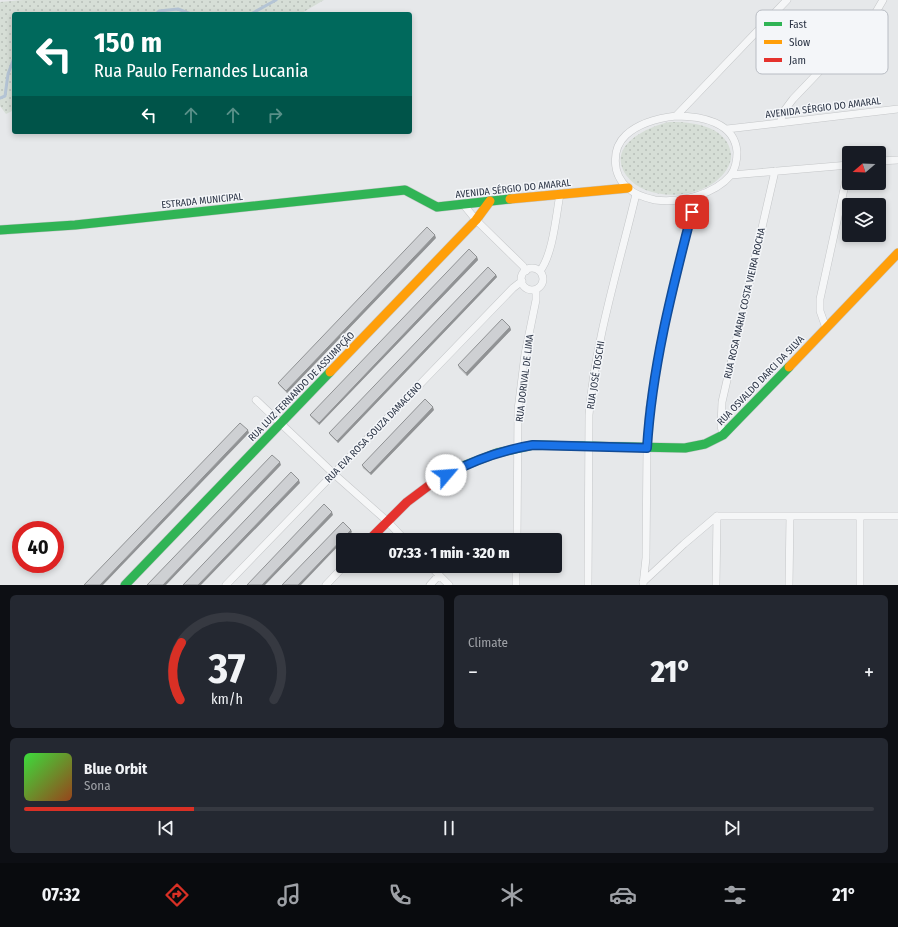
<!DOCTYPE html>
<html lang="en">
<head>
<meta charset="utf-8">
<style>
	body { margin:0; font-family:"Fira Sans Condensed",sans-serif; background:#242831; color:#f1f3f6; height:100vh; display:flex; flex-direction:column; font-size:15px; white-space:nowrap }
	* { box-sizing:border-box; margin:0 }
	p { font-size:13px; color:#9ea1a6 }
	.icon { flex:none; width:22px; height:22px; fill:none; stroke:currentColor; stroke-width:2; stroke-linecap:round; stroke-linejoin:round }
	.map { position:relative; height:585px; overflow:hidden }
	.side { display:flex; flex-direction:column; gap:10px; padding:10px; background:#0d0f14; flex:1 }
	.side>* { flex:none }
	.guide { position:absolute; left:12px; top:12px; width:400px; height:122px; border-radius:4px; box-shadow:0 2px 6px #0003; background:#00695c; color:#fff; overflow:hidden }
	.needle { width:26px; rotate:251deg }
	.fabs { position:absolute; left:842px; top:146px; display:grid; gap:8px }
	.fabs a { display:grid; place-items:center; width:44px; height:44px; border-radius:4px; background:#171b24; box-shadow:0 2px 6px #0003; font-size:20px }
	.speed { position:absolute; left:12px; top:521px; display:flex; gap:8px; font-size:20px; font-weight:700; text-align:center }
	.speed>* { display:grid; place-content:center; width:52px; height:52px; border-radius:50%; background:#171b24; box-shadow:0 2px 6px #0003; line-height:1 }
	.speed .limit { border:6px solid #d22; background:#fff; color:#111 }
	.pin { position:absolute; display:grid; place-items:center; width:34px; height:34px; color:#fff; margin:-17px; border-radius:8px; box-shadow:0 2px 6px #0006 }
	.me { position:absolute; width:44px; margin:-22px; rotate:63deg; stroke-linejoin:round; filter:drop-shadow(0 0 3px #0008) }
	.turn { display:flex; align-items:center; gap:14px; height:84px; padding:0 16px; font-size:18px }
	.turn .icon { width:52px; height:52px; stroke-width:2.5 }
	.turn b { display:block; font-size:28px; line-height:34px }
	.lanes { display:flex; align-items:center; height:38px; padding:0 16px; background:#0003; justify-content:center; gap:20px; direction:ltr }
	.lanes .off { opacity:.35 }
	.big { font-size:30px; font-weight:800; line-height:1.1 }
	.side .widget { flex:1; display:flex; flex-direction:column; justify-content:center; gap:6px; min-width:0; padding:0 14px; border-radius:6px; background:#242831 }
	.side .dial { align-items:center; gap:0 }
	.dial svg { height:104px; overflow:visible; fill:none; stroke:#363941; stroke-width:7; stroke-linecap:round; text-anchor:middle }
	.dial text { fill:#f1f3f6; stroke:none }
	.song { display:flex; align-items:center; gap:12px }
	.cover { width:48px; height:48px; border-radius:6px; background:linear-gradient(135deg,hsl(120 70% 55%),hsl(20 70% 35%)) }
	.played { height:4px; border-radius:2px; background:linear-gradient(90deg,#d93025 20%,#363941 20%) }
	.keys { display:flex; justify-content:space-around; direction:ltr }
	.heat { display:flex; justify-content:space-between; align-items:center; font-size:22px; direction:ltr }
	.side .tiles { flex:1; display:grid; gap:10px; grid-template-columns:1fr 1fr }
	.widget:last-child { grid-column:span 2 }
	.trip { position:absolute; left:336px; top:533px; width:226px; height:40px; border-radius:4px; background:#171b24; box-shadow:0 2px 6px #0003; font-weight:800; line-height:40px; text-align:center }
	.menu { display:flex; height:64px; justify-content:space-around; align-items:center; background:#090b0e; color:#9ea1a6 }
	.menu .icon { width:28px; height:28px }
	.menu .on { color:#d93025 }
	.menu b { font-size:18px; color:#f1f3f6 }
	.map>svg:first-child { display:block }
</style>
</head>
<body>
<div class="map">
<svg width="898" height="585" viewBox="0 0 898 585">
	<defs>
		<pattern id="grass-dots" width="8" height="8" patternUnits="userSpaceOnUse"><rect width="8" height="8" fill="#d6ded6"/><path d="M2 2h.1M6 6h.1" fill="none" stroke="#b8bfb9" stroke-width="1.8" stroke-linecap="round"/></pattern>
	</defs>
	<rect width="100%" height="100%" fill="#e6e8ea"/>
	<path fill="url(#grass-dots)" d="M23 0H324L300 14H14V110L6 114 0 106V2Z
		M669 122C691 121 728 126 731 154 732 165 724 175 715 182 693 199 644 201 626 175 606 146 647 127 669 122Z"/>
	<g fill="none" stroke-linecap="round" stroke-linejoin="round">
		<path stroke="#b4c4d5" stroke-width="3" d="M156 14 159 11 178 9 191 14
			M251 14 276 0
			M0 98 5 96 8 74 14 58"/>
		<g stroke="#c4c6c8" stroke-width="8">
			<path id="street" d="M676 116C701 116 735 122 737 152 737 160 735 169 731 175 714 195 680 203 655 200 646 198 635 195 628 188 612 175 611 149 626 135 640 122 659 118 676 116Z
				M676 116 787 0
				M780 123 784 111 793 99 876 12 883 0
				M727 129 898 109
				M879 161 898 160
				M731 175 849 165
				M463 204 476 220 523 266 526 271
				M521 279a11 11 0 1 1 22 0a11 11 0 1 1-22 0Z
				M540 271C553 254 556 216 560 194
				M826 328 820 311V299L846 180V165
				M256 400 334 474 387 521 405 540
				M723 435 721 426 722 402 775 171
				M717 516H898
				M517 540 518 410 525 354 536 300V290
				M430 566 449 585
				M643 582 684 544 717 516
				M226 585 513 288 522 281
				M326 585 344 566
				M430 585 439 575
				M516 585V566
				M588 585 589 415C595 341 619 266 636 194
				M643 585 646 558 647 448 649 411 661 340 696 196
				M716 585 717 516
				M789 585 790 516
				M860 585V516"/>
		</g>
		<g stroke="#c4c6c8" stroke-width="10">
			<path id="fast" d="M0 230 75 225 405 190 437 207 510 199
				M450 473 463 466 497 453 533 445 685 448 705 444 723 435 789 367
				M125 585 330 372"/>
		</g>
		<g stroke="#c4c6c8" stroke-width="10">
			<path id="slow" d="M510 199 628 188
				M789 367 898 253
				M330 372 476 220 490 201"/>
		</g>
		<g stroke="#c4c6c8" stroke-width="10">
			<path id="jam" d="M369 540 407 502 431 484 450 473"/>
		</g>
		<use href="#street" stroke="#f5f6f7" stroke-width="7"/>
		<use href="#fast" stroke="#30b455" stroke-width="9"/>
		<use href="#slow" stroke="#ff9f0a" stroke-width="9"/>
		<use href="#jam" stroke="#e5322d" stroke-width="9"/>
	</g>
	<path fill="#b1b3b5" d="M436 238 287 393 279 385 278 383Z
		M477 257 478 260 319 425 311 417 310 415Z
		M496 275 497 277 338 443 330 435 329 433Z
		M510 327 511 330 467 376 459 368 458 365Z
		M434 410 371 475 363 468 362 465Z"/>
	<path fill="#909294" d="M435 235 436 238 287 393 286 391Z
		M477 257 478 260 319 425V423Z
		M496 275 497 277 338 443 337 441Z
		M510 327 511 330 467 376 466 373Z
		M433 407 434 410 371 475 370 473Z
		M248 430 249 433 103 585H100Z
		M280 462 281 465 166 585H163Z
		M299 480 300 483 201 585H198Z
		M332 512 333 515 265 585H262Z
		M351 530 352 532 344 540H343V541L301 585H298Z"/>
	<path fill="#ced0d3" stroke="#909294" d="M427 227 435 235 286 391 278 383Z
		M469 249 477 257 319 423 310 415Z
		M488 267 496 275 337 441 329 433Z
		M502 319 510 327 466 373 458 365Z
		M425 399 433 407 370 473 362 465Z
		M240 423 248 430 100 585H84Z
		M272 455 280 462 163 585H147Z
		M291 472 299 480 198 585H183Z
		M324 504 332 512 262 585H247Z
		M343 522 351 530 298 585H282Z"/>
	<g fill="none" stroke-linecap="round" stroke-linejoin="round">
		<g stroke="#114b97" stroke-width="10">
			<path id="route" d="M446 475C474 460 502 450 533 445L647 448C652 367 672 290 692 212"/>
		</g>
		<use href="#route" stroke="#1a73e8" stroke-width="7"/>
	</g>
	<g text-anchor="middle" stroke-width="3" stroke-linejoin="round" paint-order="stroke">
		<g font-size="10" fill="#2b3445" stroke="#f4f6f9">
			<text transform="translate(823 107) rotate(-7)" y="4">AVENIDA SÉRGIO DO AMARAL</text>
			<text transform="translate(513 188) rotate(-6)" y="4">AVENIDA SÉRGIO DO AMARAL</text>
			<text transform="translate(202 200) rotate(-6)" y="4">ESTRADA MUNICIPAL</text>
			<text transform="translate(744 303) rotate(-77)" y="4">RUA ROSA MARIA COSTA VIEIRA ROCHA</text>
			<text transform="translate(595 375) rotate(-81)" y="4">RUA JOSÉ TOSCHI</text>
			<text transform="translate(524 378) rotate(-83)" y="4">RUA DORIVAL DE LIMA</text>
			<text transform="translate(760 380) rotate(-46)" y="4">RUA OSVALDO DARCI DA SILVA</text>
			<text transform="translate(301 386) rotate(-46)" y="4">RUA LUIZ FERNANDO DE ASSUMPÇÃO</text>
			<text transform="translate(373 432) rotate(-46)" y="4">RUA EVA ROSA SOUZA DAMACENO</text>
		</g>
	</g>
	<rect x="756" y="10" width="132" height="64" rx="6" fill="#f4f6f9" stroke="#b8bcc3" stroke-width="1"/>
	<rect x="764" y="22" width="18" height="4" fill="#30b455"/>
	<rect x="764" y="40" width="18" height="4" fill="#ff9f0a"/>
	<rect x="764" y="58" width="18" height="4" fill="#e5322d"/>
	<g font-size="11" fill="#2b3445">
		<text x="789" y="28">Fast</text>
		<text x="789" y="46">Slow</text>
		<text x="789" y="64">Jam</text>
	</g>
</svg>
<div class="fabs">
<a><svg class="needle" viewBox="-14 -14 28 28"><path d="M0-13l5 13h-10z" fill="#e53935"/><path d="M0 13l5-13h-10z" fill="#9ea1a6"/></svg></a>
<a><svg class="icon" aria-label="layers" viewBox="0 0 24 24"><path d="M12 4l9 5-9 5-9-5zM3 14l9 5 9-5"/></svg></a>
</div>
<div class="speed"><div class="limit">40</div></div>
<div class="pin" style="left:692px;top:212px;background:#d93025"><svg class="icon" aria-label="arrive" viewBox="0 0 24 24"><path d="M6 21V4h12l-3 4 3 4H6"/></svg></div>
<svg class="me" style="left:446px;top:475px" viewBox="-20 -20 40 40"><circle r="19" fill="#fff"/><path d="M0-13L10 11 0 6-10 11z" fill="#1a73e8"/></svg>
<div class="trip">07:33 · 1 min · 320 m</div>
<div class="guide">
<div class="turn"><svg class="icon" aria-label="left" viewBox="0 0 24 24"><path d="M17 20v-9H6M10 6l-5 5 5 5"/></svg><div><b>150 m</b>Rua Paulo Fernandes Lucania</div></div>
<div class="lanes"><svg class="icon" aria-label="left" viewBox="0 0 24 24"><path d="M17 20v-9H6M10 6l-5 5 5 5"/></svg><svg class="icon off" aria-label="ahead" viewBox="0 0 24 24"><path d="M12 20V5M6 11l6-6 6 6"/></svg><svg class="icon off" aria-label="ahead" viewBox="0 0 24 24"><path d="M12 20V5M6 11l6-6 6 6"/></svg><svg class="icon off" aria-label="right" viewBox="0 0 24 24"><path d="M7 20v-9h11M14 6l5 5-5 5"/></svg></div>
</div>
</div>
<section class="side">
<div class="tiles">
<div class="widget dial"><svg viewBox="0 0 100 80">
<path d="M14 69A42 42 0 1 1 86 69"/>
<path d="M14 69A42 42 0 0 1 15 25" stroke="#d93025"/>
<text x="50" y="56" font-size="32" font-weight="700">37</text>
<text x="50" y="72" font-size="11">km/h</text>
</svg></div>
<div class="widget"><p>Climate</p>
<div class="heat"><a>−</a><b class="big">21°</b><a>+</a></div>
</div>
<div class="widget">
<div class="song"><i class="cover"></i><div><b>Blue Orbit</b><p>Sona</p></div></div>
<div class="played"></div>
<div class="keys"><svg class="icon" aria-label="previous" viewBox="0 0 24 24"><path d="M18 5L8 12l10 7zM5 5v14"/></svg><svg class="icon" aria-label="pause" viewBox="0 0 24 24"><path d="M8 5v14M16 5v14"/></svg><svg class="icon" aria-label="next" viewBox="0 0 24 24"><path d="M6 5l10 7-10 7zM19 5v14"/></svg></div>
</div>
</div>
</section>
<nav class="menu">
<b>07:32</b>
<svg class="icon on" aria-label="directions" viewBox="0 0 24 24"><path d="M12 3l9 9-9 9-9-9zM9 14v-3h6M13 9l2 2-2 2"/></svg>
<svg class="icon" aria-label="music" viewBox="0 0 24 24"><path d="M9 18V5l10-2v13"/><circle cx="6" cy="18" r="3"/><circle cx="16" cy="16" r="3"/></svg>
<svg class="icon" aria-label="phone" viewBox="0 0 24 24"><path d="M5 4h4l2 5-3 2q2 4 5 5l2-3 5 2v4C11 20 4 13 5 4z"/></svg>
<svg class="icon" aria-label="climate" viewBox="0 0 24 24"><path d="M12 3v18M4 7l16 10M4 17L20 7"/></svg>
<svg class="icon" aria-label="car" viewBox="0 0 24 24"><path d="M5 17H2v-5l4-1 3-4h7l3 4 3 1v5h-3M9 17h6M6 11h13"/><circle cx="7" cy="17" r="2"/><circle cx="17" cy="17" r="2"/></svg>
<svg class="icon" aria-label="filters" viewBox="0 0 24 24"><path d="M4 7h16M4 17h16"/><circle cx="9" cy="7" r="2"/><circle cx="15" cy="17" r="2"/></svg>
<b>21°</b>
</nav>
</body>
</html>
